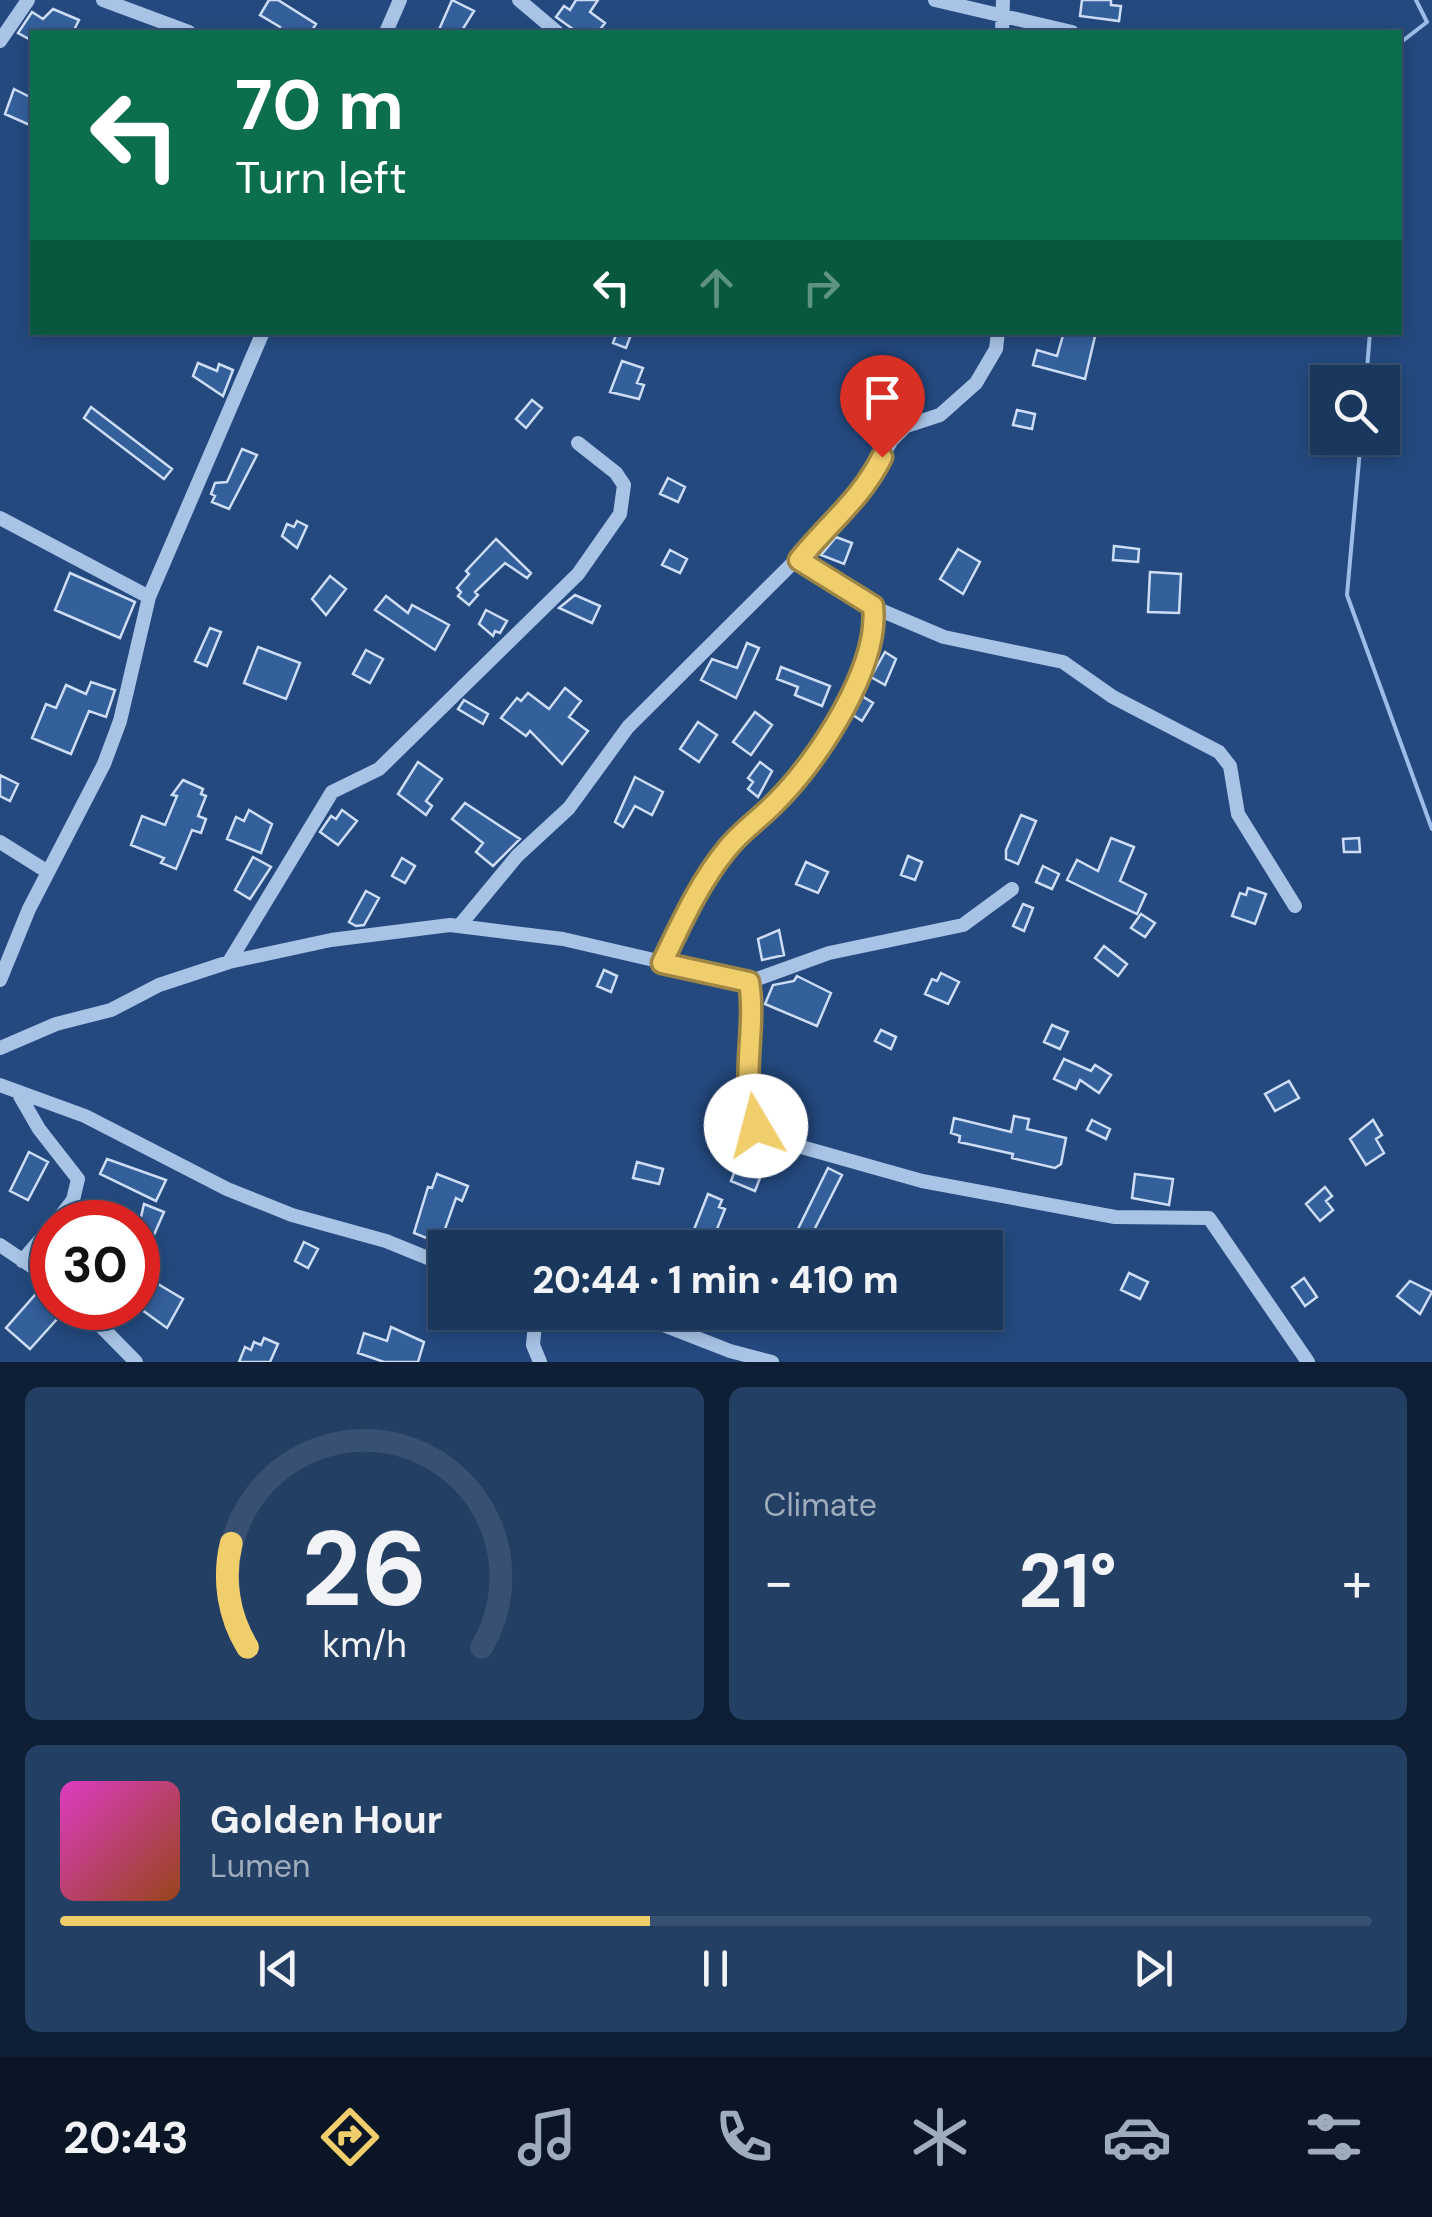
<!DOCTYPE html>
<html lang="en">
<head>
<meta charset="utf-8">
<style>
	body { margin:0; font-family:"DM Sans",sans-serif; background:#233f64; color:#f1f3f6; height:100vh; display:flex; flex-direction:column; font-size:38px; white-space:nowrap }
	* { box-sizing:border-box; margin:0 }
	p { font-size:32px; color:#9facbc }
	.icon { flex:none; width:55px; height:55px; fill:none; stroke:currentColor; stroke-width:2; stroke-linecap:round; stroke-linejoin:round }
	.map { position:relative; height:1362px; overflow:hidden }
	.drawer { display:flex; flex-direction:column; gap:25px; padding:25px; background:#0e1e34; flex:1 }
	.drawer>* { flex:none }
	.banner { position:absolute; left:30px; top:30px; width:1372px; height:305px; border-radius:0px; box-shadow:0 5px 15px #0003,0 0 0 2px #385173; background:#0b6e4f; color:#fff; overflow:hidden }
	.fabs { position:absolute; left:1310px; top:365px; display:grid; gap:20px }
	.fabs a { display:grid; place-items:center; width:90px; height:90px; border-radius:0px; background:#1a375e; box-shadow:0 5px 15px #0003,0 0 0 2px #385173; font-size:50px }
	.speed { position:absolute; left:30px; top:1200px; display:flex; gap:20px; font-size:50px; font-weight:700; text-align:center }
	.speed>* { display:grid; place-content:center; width:130px; height:130px; border-radius:50%; background:#1a375e; box-shadow:0 5px 15px #0003,0 0 0 2px #385173; line-height:1 }
	.speed .limit { border:15px solid #d22; background:#fff; color:#111 }
	.pin { position:absolute; display:grid; place-items:center; width:85px; height:85px; color:#fff; margin:-102px -42px; border-radius:50% 50% 50% 0; rotate:-45deg; box-shadow:0 0 10px #0007 }
	.pin .icon { rotate:45deg }
	.me { position:absolute; width:110px; margin:-55px; rotate:352deg; stroke-linejoin:round; filter:drop-shadow(0 0 8px #0008) }
	.turn { display:flex; align-items:center; gap:35px; height:210px; padding:0 40px; font-size:45px }
	.turn .icon { width:130px; height:130px; stroke-width:2.5 }
	.turn b { display:block; font-size:70px; line-height:85px }
	.lanes { display:flex; align-items:center; height:95px; padding:0 40px; background:#0003; justify-content:center; gap:50px; direction:ltr }
	.lanes .off { opacity:.35 }
	.big { font-size:75px; font-weight:800; line-height:1.1 }
	.drawer .card { flex:1; display:flex; flex-direction:column; justify-content:center; gap:15px; min-width:0; padding:0 35px; border-radius:15px; background:#233f64 }
	.drawer .dial { align-items:center; gap:0 }
	.dial svg { height:260px; overflow:visible; fill:none; stroke:#385173; stroke-width:7; stroke-linecap:round; text-anchor:middle }
	.dial text { fill:#f1f3f6; stroke:none }
	.song { display:flex; align-items:center; gap:30px }
	.cover { width:120px; height:120px; border-radius:15px; background:linear-gradient(135deg,hsl(310 70% 55%),hsl(20 70% 35%)) }
	.played { height:10px; border-radius:5px; background:linear-gradient(90deg,#f1ce6c 45%,#385173 45%) }
	.keys { display:flex; justify-content:space-around; direction:ltr }
	.heat { display:flex; justify-content:space-between; align-items:center; font-size:55px; direction:ltr }
	.drawer .tiles { flex:1; display:grid; gap:25px; grid-template-columns:1fr 1fr }
	.card:last-child { grid-column:span 2 }
	.trip { position:absolute; left:428px; top:1230px; width:575px; height:100px; border-radius:0px; background:#1a375e; box-shadow:0 5px 15px #0003,0 0 0 2px #385173; font-weight:800; line-height:100px; text-align:center }
	.tabs { display:flex; height:160px; justify-content:space-around; align-items:center; background:#0a1626; color:#9facbc }
	.tabs .icon { width:70px; height:70px }
	.tabs .on { color:#f1ce6c }
	.tabs b { font-size:45px; color:#f1f3f6 }
	.map>svg:first-child { display:block }
</style>
</head>
<body>
<div class="map">
<svg width="1432" height="1362" viewBox="0 0 1432 1362">
	<rect width="100%" height="100%" fill="#23497e"/>
	<g fill="none" stroke-linecap="round" stroke-linejoin="round">
		<path stroke="#9cbde7" stroke-width="4" d="M1400 43 1427 22 1416 0
			M1366 382 1370 332
			M1361 438 1347 595 1432 829"/>
	</g>
	<path fill="#335f9b" stroke="#ccddf5" stroke-width="2.5" d="M269 0H278L316 24 311 32H277L280 27 260 15Z
		M452 0 474 11 461 32H438Z
		M576 0H598L590 12 605 23 598 32H577L556 17 564 6 570 10Z
		M1082 0H1111V5L1121 6 1119 21 1080 16Z
		M53 9 79 20 73 32H32L29 39 18 33 32 12 43 19Z
		M14 89 32 98V126L5 114Z
		M617 332H632L626 348 613 343Z
		M1064 332H1096L1085 379 1033 365 1037 350 1057 356Z
		M622 361 643 368 637 383 644 385 639 399 610 392Z
		M198 363 217 371 219 364 233 370 223 396 193 376Z
		M532 400 542 408 526 428 516 419Z
		M91 407 172 469 164 479 84 418Z
		M1017 410 1035 414 1032 429 1013 425Z
		M242 449 257 455 229 509 212 502 215 496 211 494 215 483 227 482Z
		M668 478 685 487 678 502 660 494Z
		M297 521 307 526 297 548 282 536 287 524 294 527Z
		M836 537 852 543 844 564 821 555Z
		M496 539 531 573 527 578 505 563 475 592 478 595 469 605 458 596 461 592 457 588 469 574 466 571Z
		M1114 546 1139 549 1138 562 1113 560Z
		M958 549 980 562 963 594 940 579Z
		M670 550 687 559 680 573 662 565Z
		M1150 572 1181 574 1179 613 1148 612Z
		M70 573 135 602 120 638 55 610Z
		M330 576 346 589 326 615 312 599Z
		M575 595 600 606 592 623 559 608Z
		M386 596 408 613 412 605 449 625 435 650 375 610Z
		M486 610 507 621 500 633 495 631 493 636 479 624Z
		M210 628 221 632 207 666 195 661Z
		M747 643 759 648 736 698 701 680 712 659 737 668Z
		M258 647 300 663 286 699 244 683Z
		M366 650 383 659 370 683 353 674Z
		M885 652 896 659 885 685 871 677Z
		M781 667 830 686 822 706 795 695 798 687 777 679Z
		M91 682 115 690 106 717 89 711 71 754 32 738 46 704 56 708 66 685 86 694Z
		M565 688 581 701 569 717 588 731 562 764 530 731 526 736 501 718 517 698 521 701 528 693 549 709Z
		M862 696 873 703 862 721 853 715Z
		M464 700 488 714 483 724 458 709Z
		M755 712 772 725 751 755 733 742Z
		M698 722 717 735 699 762 680 749Z
		M418 762 442 779 426 801 432 806 426 815 398 794Z
		M760 762 772 771 758 797 748 789 753 782 748 778Z
		M0 775 18 784 10 801 0 796Z
		M635 777 663 792 652 815 635 806 623 827 615 822Z
		M183 780 203 789 201 794 206 796 198 816 206 819 201 833 192 830 176 869 161 863 164 858 131 845 142 816 165 825 177 796 172 795Z
		M465 803 520 839 493 866 476 852 483 843 452 819Z
		M249 810 272 824 261 853 227 839 236 817 244 821Z
		M342 810 357 821 338 845 320 832 331 816 336 819Z
		M1021 815 1036 821 1018 864 1006 859V850Z
		M1111 838 1134 847 1120 881 1146 894 1137 914 1067 880 1077 860 1098 871Z
		M1359 838 1360 852H1344L1343 839Z
		M908 856 922 862 915 880 901 875Z
		M253 857 271 867 250 899 235 890Z
		M402 858 415 866 405 883 392 876Z
		M806 862 828 872 818 893 796 884Z
		M1043 866 1059 874 1052 889 1036 882Z
		M1248 888 1266 894 1255 924 1232 916 1240 893 1246 895Z
		M366 891 379 898 364 925 356 926 349 922Z
		M1023 904 1033 908 1024 931 1013 926Z
		M1141 914 1155 923 1145 937 1131 928Z
		M779 930 784 955 762 960 758 939Z
		M1104 946 1127 964 1118 976 1095 958Z
		M604 970 617 976 611 992 597 986Z
		M941 973 959 982 948 1004 925 994 932 979 937 981Z
		M797 976 831 993 817 1026 765 1004 773 985 794 981Z
		M1052 1025 1068 1032 1060 1049 1044 1042Z
		M881 1030 896 1037 891 1049 875 1041Z
		M1064 1059 1091 1071 1095 1065 1111 1075 1099 1093 1080 1080 1076 1089 1054 1079Z
		M1289 1081 1299 1098 1275 1111 1265 1094Z
		M1014 1116 1029 1119 1027 1129 1066 1138 1061 1164 1055 1168 1012 1158 1013 1154 959 1142 960 1136 951 1133 954 1118 1011 1132Z
		M1092 1120 1110 1129 1106 1139 1087 1130Z
		M1373 1120 1382 1135 1376 1139 1384 1153 1366 1165 1350 1139Z
		M29 1152 48 1162 28 1200 10 1191Z
		M107 1159 166 1180 156 1201 100 1174Z
		M637 1162 663 1169 659 1184 633 1178Z
		M736 1168 760 1178 755 1191 731 1181Z
		M828 1168 842 1175 810 1238 797 1231Z
		M437 1174 468 1186 462 1201 456 1198 445 1229 450 1231 444 1245 414 1233 428 1187 432 1188Z
		M1135 1174 1173 1179 1169 1205 1132 1198Z
		M1325 1187 1332 1196 1326 1201 1333 1210 1320 1221 1306 1204Z
		M708 1194 722 1200 719 1207 725 1209 713 1239 693 1232Z
		M144 1204 164 1212 153 1237 138 1230Z
		M95 1208 118 1222H81L89 1209Z
		M304 1242 318 1249 308 1268 295 1261Z
		M138 1272 183 1299 167 1328 138 1307Z
		M1129 1273 1148 1282 1140 1299 1121 1290Z
		M1304 1278 1317 1297 1305 1306 1292 1287Z
		M1410 1281 1432 1292 1420 1314 1397 1296Z
		M41 1288 52 1298V1308H67L30 1349 6 1328Z
		M391 1327 424 1342 418 1362H384L358 1353 364 1333 387 1341Z
		M264 1338 278 1344 270 1362H239L245 1347 251 1350 254 1342 261 1345Z"/>
	<g fill="none" stroke-linecap="round" stroke-linejoin="round">
		<path stroke="#a8c3e6" stroke-width="14" d="M103 0 189 32
			M519 0 557 32
			M935 0 1072 32
			M386 32 400 0
			M1002 32 1003 0
			M0 41 28 0
			M0 518 149 597
			M799 560 873 607 944 637 1063 662 1113 697 1219 752 1230 766 1238 814 1295 906
			M0 842 48 872
			M460 925 517 856 569 808 628 727 856 500 892 440 906 426 940 415 976 383 996 349 998 332
			M229 962 332 792 379 769 578 574 620 514 624 485 616 473 578 443
			M662 963C681 924 699 883 727 849 741 831 761 818 777 801 819 759 879 667 873 607
			M0 980 29 909 104 764 120 721 149 597 263 332
			M749 982 829 953 963 925 1012 889
			M0 1048 56 1024 111 1010 159 985 229 962 331 940 450 925 563 939 749 982 751 1113 756 1126 773 1139 922 1181 1115 1217 1209 1218 1308 1362
			M0 1085 85 1116 227 1189 292 1215 386 1241 445 1265
			M20 1096 39 1129 78 1179 73 1200 56 1222
			M0 1245 52 1280
			M22 1261 52 1226
			M83 1308 136 1362
			M536 1312 533 1345 540 1362
			M630 1312 730 1351 772 1362"/>
	</g>
	<g fill="none" stroke-linecap="round" stroke-linejoin="round">
		<g stroke="#9d8646" stroke-width="25">
			<path id="route" d="M756 1126C739 1080 757 1029 749 982L662 963C681 924 699 883 727 849 741 831 761 818 777 801 819 759 880 666 873 606L799 560C827 525 862 498 882 457"/>
		</g>
		<use href="#route" stroke="#f1ce6c" stroke-width="18"/>
	</g>
</svg>
<div class="fabs">
<a><svg class="icon" aria-label="search" viewBox="0 0 24 24"><circle cx="10" cy="10" r="6"/><path d="M15 15l6 6"/></svg></a>
</div>
<div class="speed"><div class="limit">30</div></div>
<div class="pin" style="left:882px;top:457px;background:#d93025"><svg class="icon" aria-label="arrive" viewBox="0 0 24 24"><path d="M6 21V4h12l-3 4 3 4H6"/></svg></div>
<svg class="me" style="left:756px;top:1126px" viewBox="-20 -20 40 40"><circle r="19" fill="#fff"/><path d="M0-13L10 11 0 6-10 11z" fill="#f1ce6c"/></svg>
<div class="trip">20:44 · 1 min · 410 m</div>
<div class="banner">
<div class="turn"><svg class="icon" aria-label="left" viewBox="0 0 24 24"><path d="M17 20v-9H6M10 6l-5 5 5 5"/></svg><div><b>70 m</b>Turn left</div></div>
<div class="lanes"><svg class="icon" aria-label="left" viewBox="0 0 24 24"><path d="M17 20v-9H6M10 6l-5 5 5 5"/></svg><svg class="icon off" aria-label="ahead" viewBox="0 0 24 24"><path d="M12 20V5M6 11l6-6 6 6"/></svg><svg class="icon off" aria-label="right" viewBox="0 0 24 24"><path d="M7 20v-9h11M14 6l5 5-5 5"/></svg></div>
</div>
</div>
<section class="drawer">
<div class="tiles">
<div class="card dial"><svg viewBox="0 0 100 80">
<path d="M14 69A42 42 0 1 1 86 69"/>
<path d="M14 69A42 42 0 0 1 9 37" stroke="#f1ce6c"/>
<text x="50" y="56" font-size="32" font-weight="700">26</text>
<text x="50" y="72" font-size="11">km/h</text>
</svg></div>
<div class="card"><p>Climate</p>
<div class="heat"><a>−</a><b class="big">21°</b><a>+</a></div>
</div>
<div class="card">
<div class="song"><i class="cover"></i><div><b>Golden Hour</b><p>Lumen</p></div></div>
<div class="played"></div>
<div class="keys"><svg class="icon" aria-label="previous" viewBox="0 0 24 24"><path d="M18 5L8 12l10 7zM5 5v14"/></svg><svg class="icon" aria-label="pause" viewBox="0 0 24 24"><path d="M8 5v14M16 5v14"/></svg><svg class="icon" aria-label="next" viewBox="0 0 24 24"><path d="M6 5l10 7-10 7zM19 5v14"/></svg></div>
</div>
</div>
</section>
<nav class="tabs">
<b>20:43</b>
<svg class="icon on" aria-label="directions" viewBox="0 0 24 24"><path d="M12 3l9 9-9 9-9-9zM9 14v-3h6M13 9l2 2-2 2"/></svg>
<svg class="icon" aria-label="music" viewBox="0 0 24 24"><path d="M9 18V5l10-2v13"/><circle cx="6" cy="18" r="3"/><circle cx="16" cy="16" r="3"/></svg>
<svg class="icon" aria-label="phone" viewBox="0 0 24 24"><path d="M5 4h4l2 5-3 2q2 4 5 5l2-3 5 2v4C11 20 4 13 5 4z"/></svg>
<svg class="icon" aria-label="climate" viewBox="0 0 24 24"><path d="M12 3v18M4 7l16 10M4 17L20 7"/></svg>
<svg class="icon" aria-label="car" viewBox="0 0 24 24"><path d="M5 17H2v-5l4-1 3-4h7l3 4 3 1v5h-3M9 17h6M6 11h13"/><circle cx="7" cy="17" r="2"/><circle cx="17" cy="17" r="2"/></svg>
<svg class="icon" aria-label="filters" viewBox="0 0 24 24"><path d="M4 7h16M4 17h16"/><circle cx="9" cy="7" r="2"/><circle cx="15" cy="17" r="2"/></svg>
</nav>
</body>
</html>
